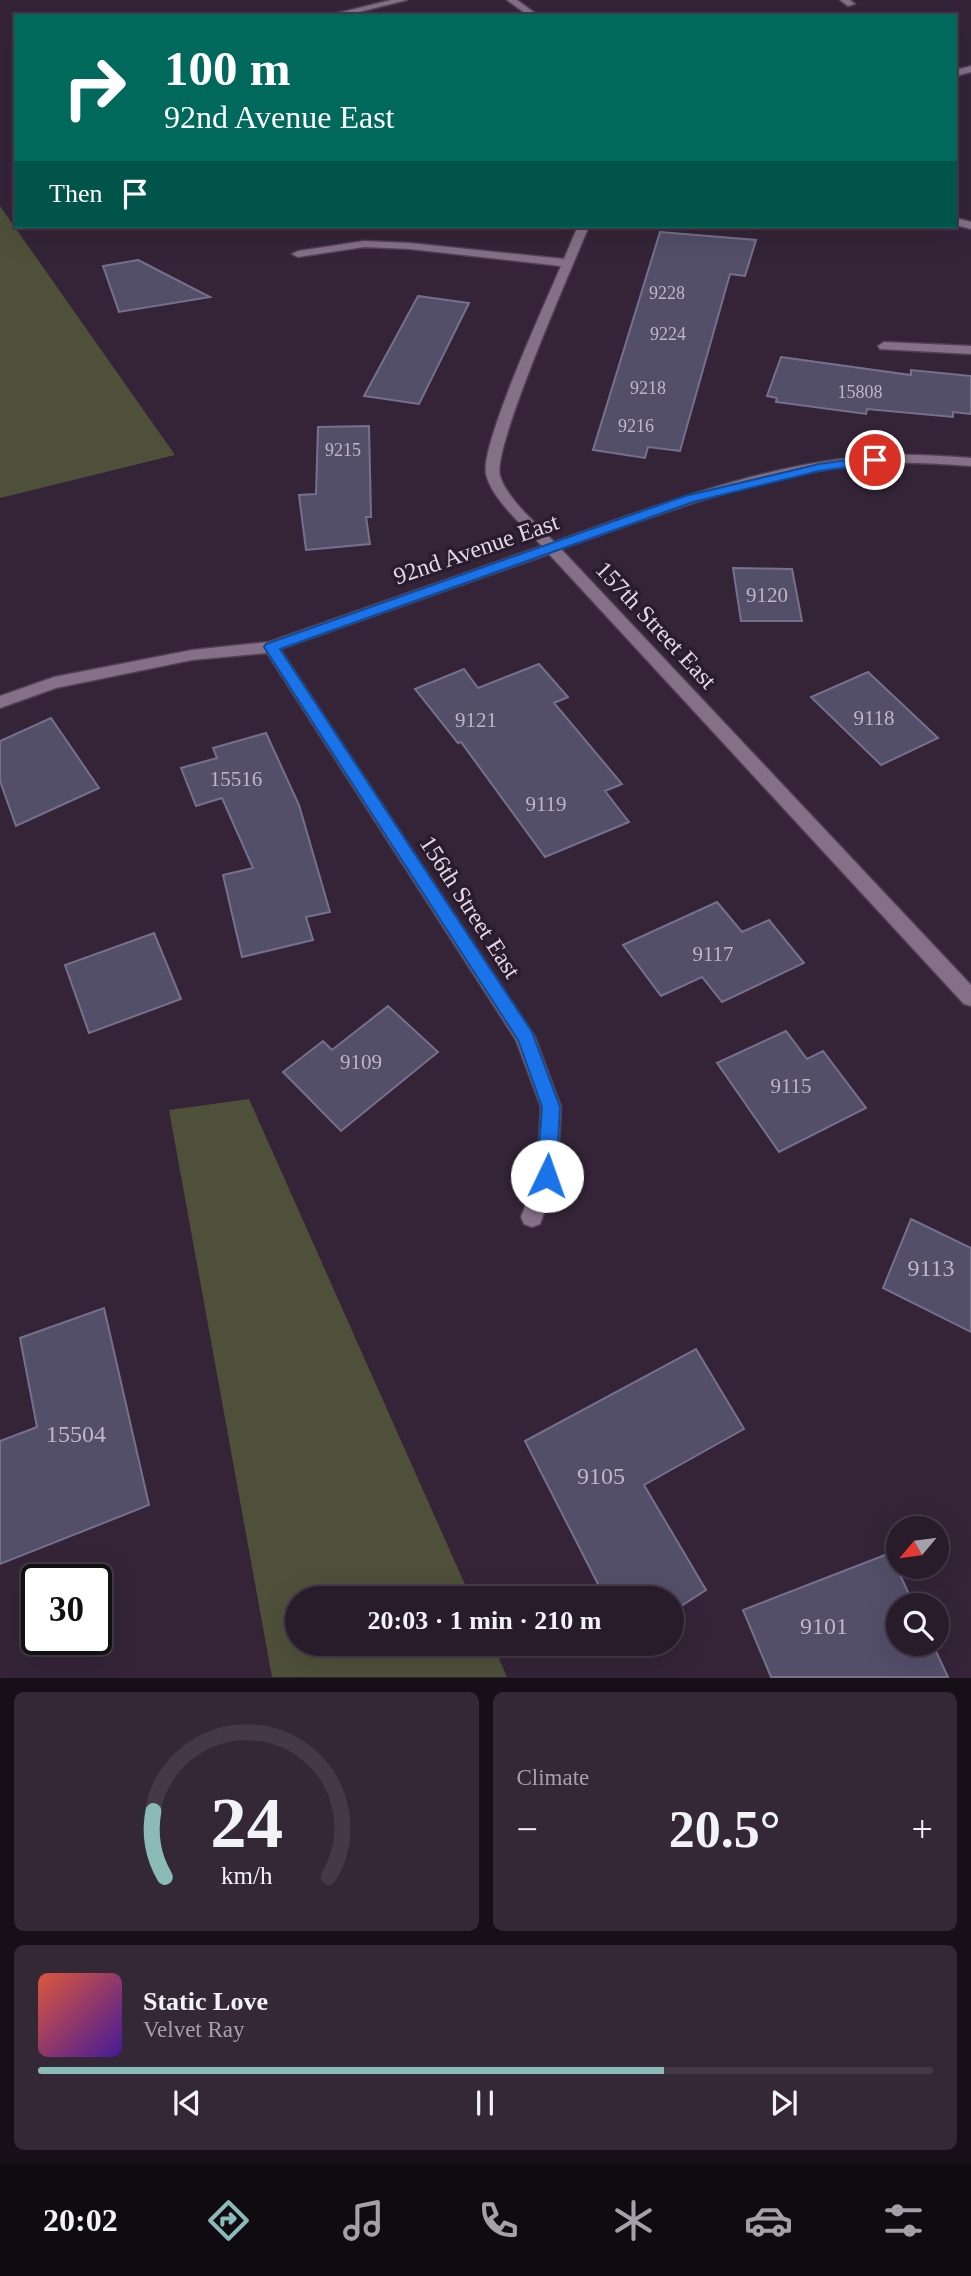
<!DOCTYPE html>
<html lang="en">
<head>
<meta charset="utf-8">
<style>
	body { margin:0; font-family:"Times New Roman",serif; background:#342836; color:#f1f3f6; height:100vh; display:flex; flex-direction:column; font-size:26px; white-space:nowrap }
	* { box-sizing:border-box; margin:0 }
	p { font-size:23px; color:#a5a1a8 }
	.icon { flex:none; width:38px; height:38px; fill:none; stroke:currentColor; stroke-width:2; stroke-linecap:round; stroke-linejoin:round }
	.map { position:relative; height:1678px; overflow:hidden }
	.sheet { display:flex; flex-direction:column; gap:14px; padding:14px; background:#160f17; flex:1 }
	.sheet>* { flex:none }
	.guide { position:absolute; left:14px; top:14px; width:943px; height:214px; border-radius:0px; box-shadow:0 7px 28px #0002,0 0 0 2px #443947; background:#00695c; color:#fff; overflow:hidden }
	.needle { width:46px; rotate:241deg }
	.buttons { position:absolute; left:886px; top:1516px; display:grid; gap:14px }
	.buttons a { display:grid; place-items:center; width:63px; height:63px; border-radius:50%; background:#281b2a; box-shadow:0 7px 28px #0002,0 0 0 2px #443947; font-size:35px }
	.speed { position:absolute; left:21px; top:1564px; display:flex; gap:14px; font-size:35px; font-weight:700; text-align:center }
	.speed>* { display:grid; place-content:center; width:91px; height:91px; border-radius:50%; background:#281b2a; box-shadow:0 7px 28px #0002,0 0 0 2px #443947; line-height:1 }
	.speed .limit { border:4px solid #111; border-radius:10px; background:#fff; color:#111 }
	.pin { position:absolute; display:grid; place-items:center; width:60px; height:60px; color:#fff; margin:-30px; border:4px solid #fff; border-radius:50%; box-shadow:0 2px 7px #0007 }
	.me { position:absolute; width:77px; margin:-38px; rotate:3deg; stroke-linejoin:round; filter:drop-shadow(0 0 5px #0008) }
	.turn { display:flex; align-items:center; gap:24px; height:147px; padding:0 35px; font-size:32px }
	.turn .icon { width:91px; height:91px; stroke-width:2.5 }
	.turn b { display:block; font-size:49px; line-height:60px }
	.then { display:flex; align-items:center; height:66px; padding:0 35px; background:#0003; gap:14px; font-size:26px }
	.big { font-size:52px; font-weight:700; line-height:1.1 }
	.sheet .tile { flex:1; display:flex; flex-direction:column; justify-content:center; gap:10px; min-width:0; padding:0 24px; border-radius:10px; background:#342836 }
	.sheet .dial { align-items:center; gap:0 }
	.dial svg { height:182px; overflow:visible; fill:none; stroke:#443947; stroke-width:7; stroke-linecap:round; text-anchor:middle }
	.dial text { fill:#f1f3f6; stroke:none }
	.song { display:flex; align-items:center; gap:21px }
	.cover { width:84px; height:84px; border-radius:10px; background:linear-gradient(135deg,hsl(10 70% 55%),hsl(260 70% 35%)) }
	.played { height:7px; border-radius:4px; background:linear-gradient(90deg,#8bbbb9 70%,#443947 70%) }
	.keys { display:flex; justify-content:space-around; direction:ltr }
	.heat { display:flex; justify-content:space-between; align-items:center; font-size:38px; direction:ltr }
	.sheet .tiles { flex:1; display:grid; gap:14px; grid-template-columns:1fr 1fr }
	.tile:last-child { grid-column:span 2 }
	.trip { position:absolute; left:285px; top:1586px; width:399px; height:70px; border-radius:35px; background:#281b2a; box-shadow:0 7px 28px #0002,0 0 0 2px #443947; font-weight:700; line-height:70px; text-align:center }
	.tabs { display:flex; height:112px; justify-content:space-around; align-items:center; background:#100b11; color:#a5a1a8 }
	.tabs .icon { width:49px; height:49px }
	.tabs .current { color:#8bbbb9 }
	.tabs b { font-size:32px; color:#f1f3f6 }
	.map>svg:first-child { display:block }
</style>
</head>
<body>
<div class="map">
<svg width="971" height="1678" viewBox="0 0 971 1678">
	<rect width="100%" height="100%" fill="#352438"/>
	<path fill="#4e503a" d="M0 206 175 455 0 498Z
		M249 1099 471 1598H298V1643H492L507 1677H272L169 1110Z"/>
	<path fill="#534f69" stroke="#75718d" stroke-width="2" d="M660 232 756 240 745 276 730 274 680 451 648 447 645 458 593 450Z
		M138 260 210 297 119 312 103 266Z
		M418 296 469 303 419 404 364 396Z
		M781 357 911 375V370L971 376V414L953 412V417L867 409 866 414 776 402 777 398 767 396Z
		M369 426 371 517H366L370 544 306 550 299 495 316 494 318 427Z
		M733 568 792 569 802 621H741Z
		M539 664 568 697 554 703 622 784 605 791 629 822 545 857 461 742 458 743 415 689 464 669 478 688Z
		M868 672 938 738 881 765 811 697Z
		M51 718 99 788 16 826 0 781V741Z
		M266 733 299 805 330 912 306 917 313 940 242 957 223 875 253 868 222 798 196 806 181 768 217 758 213 748Z
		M717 902 742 932 769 920 804 963 722 1002 702 977 661 996 623 945Z
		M154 933 181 999 89 1033 65 965Z
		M388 1006 438 1052 341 1131 283 1072 323 1041 332 1050Z
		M786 1031 807 1059 823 1051 866 1108 779 1152 717 1063Z
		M911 1219 971 1248V1332L883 1288Z
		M104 1308 149 1505 0 1564V1441L37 1427 20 1338Z
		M696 1349 744 1429 644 1485 706 1590 672 1612V1598H597L594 1592 600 1588 525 1441Z
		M890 1553 914 1605H898V1643H932L948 1677H771L743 1610Z"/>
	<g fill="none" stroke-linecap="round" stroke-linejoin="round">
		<g stroke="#504252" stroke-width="3">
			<path id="minor" d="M391 0H407L343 16H326Z
				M507 0H517L539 16H529Z
				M840 0H850L855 4 848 6Z
				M971 66V72L956 76V70Z
				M956 218 971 222V229L956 225Z
				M578 226H589C574 263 491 450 500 476 508 501 537 523 554 542 661 504 771 461 885 455 914 454 942 456 971 458V466C943 464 914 462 886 463 773 469 666 512 561 549L971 985V1006L964 1004 549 554 280 649 535 1037 561 1107 557 1176 540 1224 532 1227 524 1224 521 1217 537 1176 541 1107 516 1040 267 653 192 660 56 688 0 708V696L54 677 192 650 269 642 542 546C525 528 491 498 486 474 480 444 546 302 561 266L410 249 364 247 298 257 292 254 298 251 364 241 410 243 564 259Z
				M884 342 971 346V354L880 349 878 346Z"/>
		</g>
		<use href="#minor" fill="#847087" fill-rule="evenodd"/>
	</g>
	<path fill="#1a73e8" stroke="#114b97" stroke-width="2" d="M875 456 879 457V463L819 471 693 502 280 649 532 1032 560 1107 556 1176 553 1182 547 1185 540 1182 537 1176 542 1107 518 1040 264 647 266 644 685 496 819 464Z"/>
	<g text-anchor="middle" stroke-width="7" stroke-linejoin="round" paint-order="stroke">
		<g font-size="18" fill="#bfb6c6">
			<text x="667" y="299">9228</text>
			<text x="668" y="340">9224</text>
			<text x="648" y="394">9218</text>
			<text x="860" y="398">15808</text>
			<text x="636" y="432">9216</text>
			<text x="343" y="456">9215</text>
		</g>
		<g font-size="21" fill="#bfb6c6">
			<text x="767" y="602">9120</text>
			<text x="874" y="725">9118</text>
			<text x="476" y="727">9121</text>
			<text x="236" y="786">15516</text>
			<text x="546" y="811">9119</text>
			<text x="713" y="961">9117</text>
			<text x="361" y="1069">9109</text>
			<text x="791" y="1093">9115</text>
		</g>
		<g font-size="24" fill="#e3d8e5" stroke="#2b1b2e">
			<text transform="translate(476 549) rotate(-19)" y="8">92nd Avenue East</text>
			<text transform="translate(656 625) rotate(47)" y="8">157th Street East</text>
			<text transform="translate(470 907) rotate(57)" y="8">156th Street East</text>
		</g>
		<g font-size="24" fill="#bfb6c6">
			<text x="931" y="1276">9113</text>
			<text x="76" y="1442">15504</text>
			<text x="601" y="1484">9105</text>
			<text x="824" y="1634">9101</text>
		</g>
	</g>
</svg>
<div class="buttons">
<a><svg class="needle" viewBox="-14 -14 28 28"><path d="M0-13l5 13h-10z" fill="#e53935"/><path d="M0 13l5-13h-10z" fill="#a5a1a8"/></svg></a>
<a><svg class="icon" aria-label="search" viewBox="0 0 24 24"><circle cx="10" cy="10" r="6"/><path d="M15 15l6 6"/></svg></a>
</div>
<div class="speed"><div class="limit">30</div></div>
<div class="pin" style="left:875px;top:460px;background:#d93025"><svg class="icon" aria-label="arrive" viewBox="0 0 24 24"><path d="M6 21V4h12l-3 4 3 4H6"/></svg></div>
<svg class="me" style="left:547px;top:1176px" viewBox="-20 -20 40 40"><circle r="19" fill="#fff"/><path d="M0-13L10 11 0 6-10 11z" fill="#1a73e8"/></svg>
<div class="trip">20:03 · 1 min · 210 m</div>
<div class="guide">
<div class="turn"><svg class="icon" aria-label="right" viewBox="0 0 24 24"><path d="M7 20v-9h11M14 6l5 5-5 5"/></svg><div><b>100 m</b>92nd Avenue East</div></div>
<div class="then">Then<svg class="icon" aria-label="arrive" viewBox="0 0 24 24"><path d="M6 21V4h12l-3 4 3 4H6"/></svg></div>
</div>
</div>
<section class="sheet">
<div class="tiles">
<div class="tile dial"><svg viewBox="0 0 100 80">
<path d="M14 69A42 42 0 1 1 86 69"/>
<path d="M14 69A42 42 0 0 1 9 40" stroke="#8bbbb9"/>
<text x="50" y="56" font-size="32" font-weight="700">24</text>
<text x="50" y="72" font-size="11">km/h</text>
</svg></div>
<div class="tile"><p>Climate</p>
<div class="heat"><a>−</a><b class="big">20.5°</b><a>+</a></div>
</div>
<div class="tile">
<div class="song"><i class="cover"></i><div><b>Static Love</b><p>Velvet Ray</p></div></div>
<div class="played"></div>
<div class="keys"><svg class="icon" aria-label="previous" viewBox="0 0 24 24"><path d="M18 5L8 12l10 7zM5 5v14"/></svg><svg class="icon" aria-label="pause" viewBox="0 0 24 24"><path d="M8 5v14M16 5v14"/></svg><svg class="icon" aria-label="next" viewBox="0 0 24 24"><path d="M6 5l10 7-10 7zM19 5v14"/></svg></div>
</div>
</div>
</section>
<nav class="tabs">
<b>20:02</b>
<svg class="icon current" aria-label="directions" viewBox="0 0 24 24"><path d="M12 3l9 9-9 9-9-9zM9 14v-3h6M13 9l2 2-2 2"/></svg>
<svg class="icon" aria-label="music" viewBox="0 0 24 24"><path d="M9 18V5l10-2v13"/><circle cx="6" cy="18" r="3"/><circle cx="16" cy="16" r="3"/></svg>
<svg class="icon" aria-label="phone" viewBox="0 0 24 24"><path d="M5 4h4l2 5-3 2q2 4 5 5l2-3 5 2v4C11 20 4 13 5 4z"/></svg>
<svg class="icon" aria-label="climate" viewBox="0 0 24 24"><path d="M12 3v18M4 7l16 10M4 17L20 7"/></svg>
<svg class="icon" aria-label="car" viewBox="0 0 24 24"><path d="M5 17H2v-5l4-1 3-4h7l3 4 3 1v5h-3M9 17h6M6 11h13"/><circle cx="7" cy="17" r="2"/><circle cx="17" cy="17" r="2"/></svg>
<svg class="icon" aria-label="filters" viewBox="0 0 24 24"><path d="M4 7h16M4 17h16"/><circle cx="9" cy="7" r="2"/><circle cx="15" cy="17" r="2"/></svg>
</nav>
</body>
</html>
